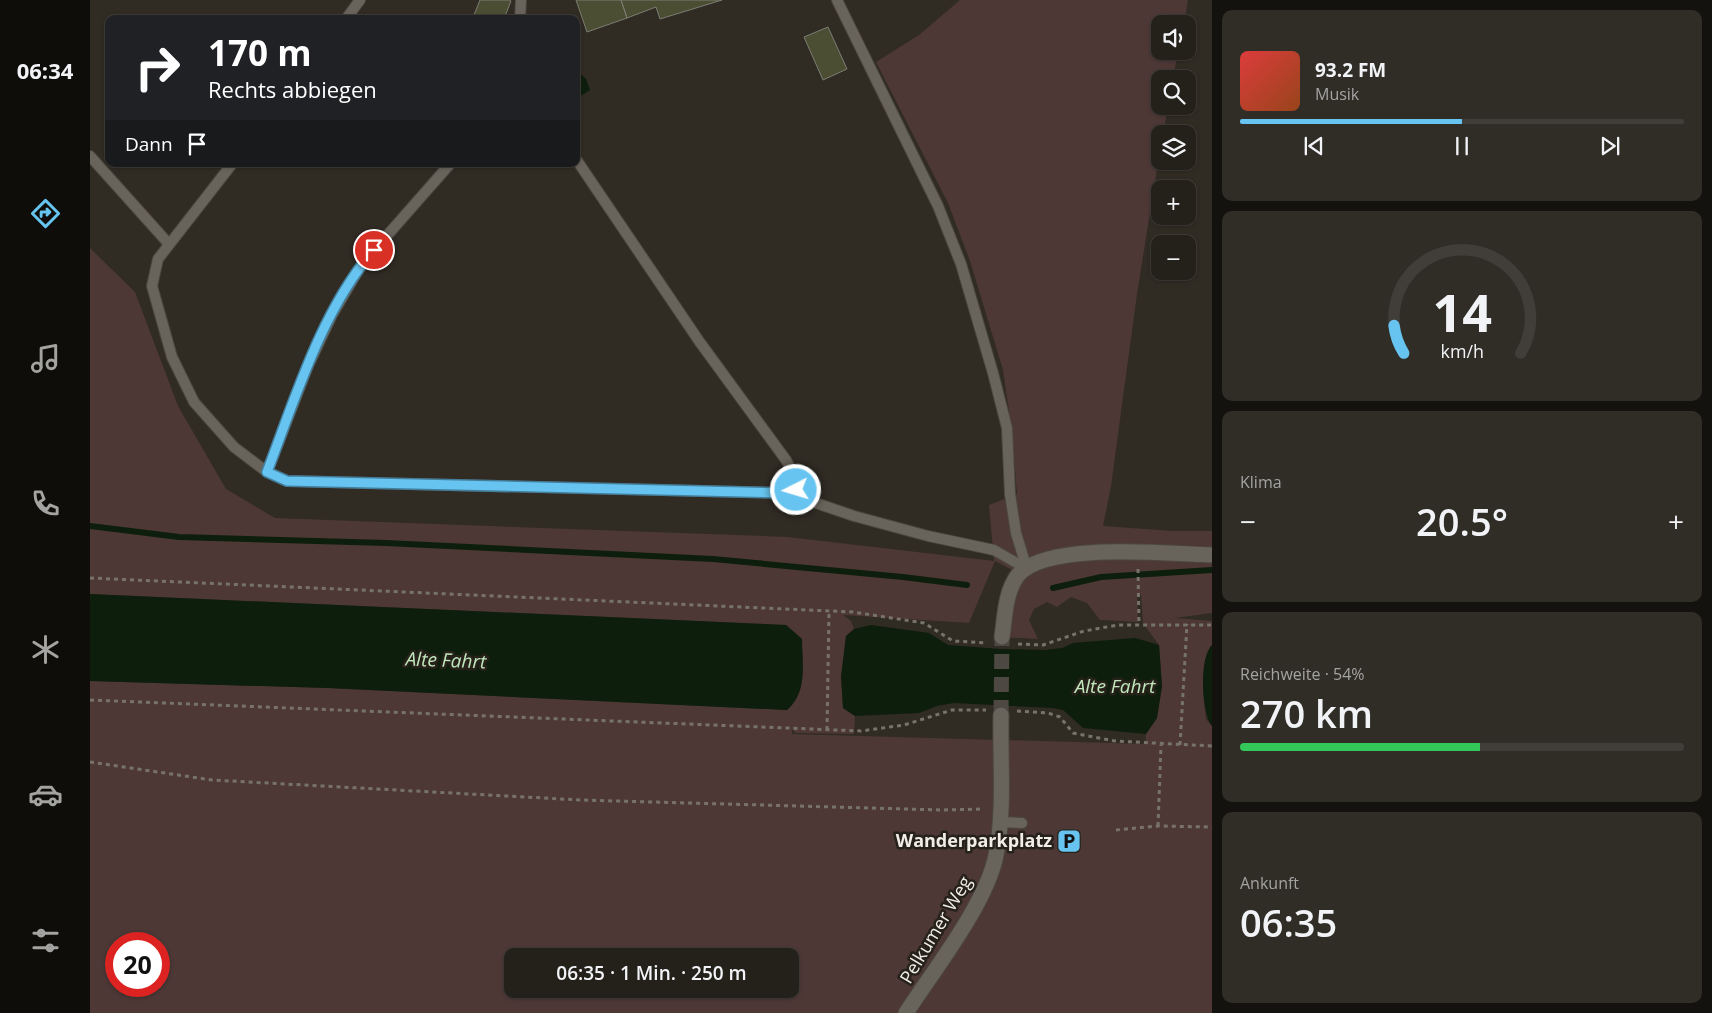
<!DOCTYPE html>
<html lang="de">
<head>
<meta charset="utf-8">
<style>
	body { margin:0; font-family:"Open Sans",sans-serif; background:#302d27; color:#f1f3f6; height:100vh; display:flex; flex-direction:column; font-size:19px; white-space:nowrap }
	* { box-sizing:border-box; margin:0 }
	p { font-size:16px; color:#a3a3a2 }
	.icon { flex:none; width:28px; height:28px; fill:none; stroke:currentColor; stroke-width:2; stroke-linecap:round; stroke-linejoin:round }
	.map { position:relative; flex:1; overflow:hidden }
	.side { display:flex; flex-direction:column; gap:10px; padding:10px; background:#14120e; width:500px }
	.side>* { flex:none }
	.hud { position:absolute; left:15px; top:15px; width:475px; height:152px; border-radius:10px; box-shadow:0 1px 4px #0004,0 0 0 1px #413e39; background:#202124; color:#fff; overflow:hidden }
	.controls { position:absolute; left:1061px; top:15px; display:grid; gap:10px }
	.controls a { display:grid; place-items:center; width:45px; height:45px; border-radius:10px; background:#24201a; box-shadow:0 1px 4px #0004,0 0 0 1px #413e39; font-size:25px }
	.speed { position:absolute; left:15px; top:932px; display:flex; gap:10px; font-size:25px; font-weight:700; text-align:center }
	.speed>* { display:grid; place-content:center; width:65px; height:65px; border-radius:50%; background:#24201a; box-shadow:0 1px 4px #0004,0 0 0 1px #413e39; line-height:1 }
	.speed .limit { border:8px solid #d22; background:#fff; color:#111 }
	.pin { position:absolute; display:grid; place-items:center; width:42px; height:42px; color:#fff; margin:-21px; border:2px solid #fff; border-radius:50%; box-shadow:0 1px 5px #0007 }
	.me { position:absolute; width:55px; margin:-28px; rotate:265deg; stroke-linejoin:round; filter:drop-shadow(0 0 4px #0008) }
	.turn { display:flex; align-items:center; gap:18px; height:105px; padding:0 20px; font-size:22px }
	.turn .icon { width:65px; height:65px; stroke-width:2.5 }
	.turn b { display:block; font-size:35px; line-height:42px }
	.then { display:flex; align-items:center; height:48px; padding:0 20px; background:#0003; gap:10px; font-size:19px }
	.big { font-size:38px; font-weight:600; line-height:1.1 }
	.side .card { flex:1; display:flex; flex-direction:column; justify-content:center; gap:8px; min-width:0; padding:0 18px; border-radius:10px; background:#302d27 }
	.side .dial { align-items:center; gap:0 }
	.dial svg { height:130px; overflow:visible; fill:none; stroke:#413e39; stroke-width:7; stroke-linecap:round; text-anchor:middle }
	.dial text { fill:#f1f3f6; stroke:none }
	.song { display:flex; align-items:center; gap:15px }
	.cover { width:60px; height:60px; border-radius:8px; background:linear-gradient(135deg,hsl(0 70% 55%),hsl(20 70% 35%)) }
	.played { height:5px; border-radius:2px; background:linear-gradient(90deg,#67c4f0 50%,#413e39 50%) }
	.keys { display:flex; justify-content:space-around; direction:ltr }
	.heat { display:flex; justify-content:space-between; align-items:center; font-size:28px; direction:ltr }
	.charge { height:8px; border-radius:4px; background:linear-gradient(90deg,#34c759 54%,#413e39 0) }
	.trip { position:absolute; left:414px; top:948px; width:295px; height:50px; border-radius:10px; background:#24201a; box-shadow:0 1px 4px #0004,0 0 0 1px #413e39; font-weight:600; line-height:50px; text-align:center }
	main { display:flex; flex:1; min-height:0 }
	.menu { display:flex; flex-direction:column; width:90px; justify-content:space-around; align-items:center; background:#0e0d0a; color:#a3a3a2 }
	.menu .icon { width:35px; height:35px }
	.menu .on { color:#67c4f0 }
	.menu b { font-size:22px; color:#f1f3f6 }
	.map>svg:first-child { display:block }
</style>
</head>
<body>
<main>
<nav class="menu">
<b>06:34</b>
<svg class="icon on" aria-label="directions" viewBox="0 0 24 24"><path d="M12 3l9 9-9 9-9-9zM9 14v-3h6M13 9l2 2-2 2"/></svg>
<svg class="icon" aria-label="music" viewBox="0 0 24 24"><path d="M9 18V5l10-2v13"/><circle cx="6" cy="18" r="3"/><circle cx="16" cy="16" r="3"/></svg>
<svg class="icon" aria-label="phone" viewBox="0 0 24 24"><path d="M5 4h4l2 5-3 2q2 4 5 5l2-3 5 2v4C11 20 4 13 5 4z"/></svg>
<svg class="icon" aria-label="climate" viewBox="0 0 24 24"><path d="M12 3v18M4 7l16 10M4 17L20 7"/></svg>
<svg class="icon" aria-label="car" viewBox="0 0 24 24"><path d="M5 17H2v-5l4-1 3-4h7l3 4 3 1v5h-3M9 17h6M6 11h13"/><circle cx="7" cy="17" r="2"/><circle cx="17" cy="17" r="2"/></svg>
<svg class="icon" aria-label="filters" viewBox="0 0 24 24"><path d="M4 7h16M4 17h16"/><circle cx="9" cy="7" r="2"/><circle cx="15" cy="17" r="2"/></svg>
</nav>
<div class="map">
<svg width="1122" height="1013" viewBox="0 0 1122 1013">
	<rect width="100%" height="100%" fill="#302b23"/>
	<path fill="#4d3836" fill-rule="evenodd" d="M870 0H1098L1094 24H1070V51H1088L1083 79H1070V106H1078L1073 134H1070V150L1047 294 1021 486 1013 526 1083 531H1122V554C1066 552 975 538 928 573L905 561 879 623 753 615 761 621 764 629 756 636 751 676 753 708 765 716 764 734 705 733 702 729V734L1055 744 1056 734 1067 718 1072 686 1069 645 1053 623 1051 594 1047 596 1048 622 1010 620 997 603 981 597 967 607 957 602 944 609 939 620 948 639 912 637C915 619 916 589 930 575 961 543 1079 555 1122 556V613L1085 618 1122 621V645L1115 660 1113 688 1116 719 1122 726V1013H0V681L238 688 697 710C718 692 712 665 712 639L696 625 0 594V248L45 292 88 406 136 489 185 518 698 537 904 561 899 505 927 494 922 431 913 370 880 261 858 203 786 62 829 35ZM26 944H69V986H26ZM422 956H700V989H422Z"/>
	<path fill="#0e1e0c" d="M486 69 496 79 500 90 486 99Z
		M0 594 696 625 712 639C712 664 718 692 697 710L238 688 0 681Z
		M781 625 839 633 858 645 911 649 955 650 972 648 983 643 1045 638 1069 645 1072 686 1067 718 1056 734 993 728 973 710 962 708 864 703 847 706 829 713 765 716 753 708 751 677 756 636 764 629Z
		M1122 645V726C1111 713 1109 657 1122 645Z"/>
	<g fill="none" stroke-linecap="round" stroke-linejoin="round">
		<path stroke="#0e1e0c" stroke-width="6" d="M0 526 89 537 296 543 623 559 813 577 877 585
			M963 588 1011 577 1122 570"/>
	</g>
	<path fill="#4c4e34" stroke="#7c7d73" d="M390 0H419L421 1 414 19H393L384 15Z
		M486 0H531L537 18 497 32Z
		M531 0H632L570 19 566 7 537 18Z
		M738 27 757 69 733 80 714 37Z"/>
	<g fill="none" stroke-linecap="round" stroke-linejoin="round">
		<path stroke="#4d4841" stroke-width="15" stroke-dasharray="15 8" stroke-linecap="butt" d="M911 715 912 637"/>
		<g stroke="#4c4841" stroke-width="12">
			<path id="lane" d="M747 0 848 206 871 264 903 373 917 428 920 494 926 533 937 569
				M256 19 270 0
				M430 19 431 0
				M0 156 78 243
				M486 159 609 341 696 460 705 477 706 490
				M142 164 68 259 62 286 82 357 104 402 144 447 177 472 197 481 695 493 706 490 720 501 764 516 838 536 904 550 937 569
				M177 472 218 366 242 315 272 264 360 164
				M910 822 932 823"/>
		</g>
		<g stroke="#4c4841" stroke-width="17">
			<path id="street" d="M912 637C915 617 915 592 928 575 957 541 1079 554 1122 555
				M816 1013C843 971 897 903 906 855 915 810 910 761 911 715"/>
		</g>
		<path stroke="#77736b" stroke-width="3" stroke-dasharray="4 4" stroke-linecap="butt" d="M1048 569 1049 625
			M0 578 763 612 834 623 863 641 897 643
			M928 644 953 645 994 631 1028 625H1122
			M0 700 771 731 814 725 862 710H896
			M927 711 958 713 970 717 983 733 1025 741 1122 746
			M737 730 739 611
			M1090 745 1097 624
			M0 762 122 780 490 800 852 810 894 809
			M1068 826 1071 745
			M1026 830 1068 826 1122 827"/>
		<use href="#lane" stroke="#69645b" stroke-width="10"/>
		<use href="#street" stroke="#69645b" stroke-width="15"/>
	</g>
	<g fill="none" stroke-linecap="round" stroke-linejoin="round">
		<g stroke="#437f9c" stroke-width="12">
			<path id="route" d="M284 250C232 309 205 399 177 472L197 481 695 493 706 490"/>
		</g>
		<use href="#route" stroke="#67c4f0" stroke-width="9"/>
	</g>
	<defs>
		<g id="parking-square" transform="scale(1.25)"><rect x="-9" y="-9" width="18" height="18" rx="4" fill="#67c4f0" stroke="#26221a"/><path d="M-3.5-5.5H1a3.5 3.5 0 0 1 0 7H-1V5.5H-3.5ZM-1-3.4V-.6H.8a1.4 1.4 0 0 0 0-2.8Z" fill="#111"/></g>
	</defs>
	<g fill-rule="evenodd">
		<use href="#parking-square" x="979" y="841"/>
	</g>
	<g text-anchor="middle" stroke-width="5" stroke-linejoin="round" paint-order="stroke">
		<g font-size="18" font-weight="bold" fill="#f1eee8" stroke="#26221a" text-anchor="end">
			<text x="962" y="847">Wanderparkplatz</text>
		</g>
		<g font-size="18" fill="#f1eee8" stroke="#26221a">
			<text transform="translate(846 930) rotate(-59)" y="6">Pelkumer Weg</text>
		</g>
		<g font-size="19" font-style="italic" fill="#c1e7bc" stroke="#26221a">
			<text transform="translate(356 660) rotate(2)" y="7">Alte Fahrt</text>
			<text x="1025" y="693">Alte Fahrt</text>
		</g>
	</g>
</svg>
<div class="controls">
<a><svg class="icon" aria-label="sound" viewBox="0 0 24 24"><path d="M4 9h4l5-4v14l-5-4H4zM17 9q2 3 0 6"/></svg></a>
<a><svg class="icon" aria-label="search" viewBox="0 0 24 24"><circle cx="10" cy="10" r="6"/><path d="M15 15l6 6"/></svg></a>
<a><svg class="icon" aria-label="layers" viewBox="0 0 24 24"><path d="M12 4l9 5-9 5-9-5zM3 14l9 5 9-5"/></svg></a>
<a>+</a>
<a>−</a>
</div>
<div class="speed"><div class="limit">20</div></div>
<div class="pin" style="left:284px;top:250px;background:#d93025"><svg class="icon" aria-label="arrive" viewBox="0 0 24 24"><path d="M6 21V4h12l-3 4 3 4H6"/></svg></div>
<svg class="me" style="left:706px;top:490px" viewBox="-20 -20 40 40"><circle r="17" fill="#67c4f0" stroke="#fff" stroke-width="3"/><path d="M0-11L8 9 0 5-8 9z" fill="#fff"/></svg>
<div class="trip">06:35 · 1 Min. · 250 m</div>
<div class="hud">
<div class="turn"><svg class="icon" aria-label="right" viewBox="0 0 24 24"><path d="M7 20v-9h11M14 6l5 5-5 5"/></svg><div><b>170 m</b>Rechts abbiegen</div></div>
<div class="then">Dann<svg class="icon" aria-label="arrive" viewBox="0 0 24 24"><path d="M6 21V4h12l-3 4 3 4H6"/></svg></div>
</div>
</div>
<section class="side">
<div class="card">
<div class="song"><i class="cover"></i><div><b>93.2 FM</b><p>Musik</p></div></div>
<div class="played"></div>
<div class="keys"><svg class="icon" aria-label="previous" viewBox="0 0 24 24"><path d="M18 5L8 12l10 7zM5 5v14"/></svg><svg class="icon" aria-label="pause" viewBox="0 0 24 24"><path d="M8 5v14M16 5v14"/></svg><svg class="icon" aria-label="next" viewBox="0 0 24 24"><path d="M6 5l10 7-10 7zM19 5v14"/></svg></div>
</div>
<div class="card dial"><svg viewBox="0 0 100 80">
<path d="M14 69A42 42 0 1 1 86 69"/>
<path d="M14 69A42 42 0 0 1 8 52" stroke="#67c4f0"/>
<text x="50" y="56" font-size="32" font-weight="700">14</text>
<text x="50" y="72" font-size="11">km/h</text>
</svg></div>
<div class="card"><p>Klima</p>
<div class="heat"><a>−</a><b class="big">20.5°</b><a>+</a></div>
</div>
<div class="card"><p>Reichweite · 54%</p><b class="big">270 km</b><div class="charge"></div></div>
<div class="card"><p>Ankunft</p><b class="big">06:35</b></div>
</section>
</main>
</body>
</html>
